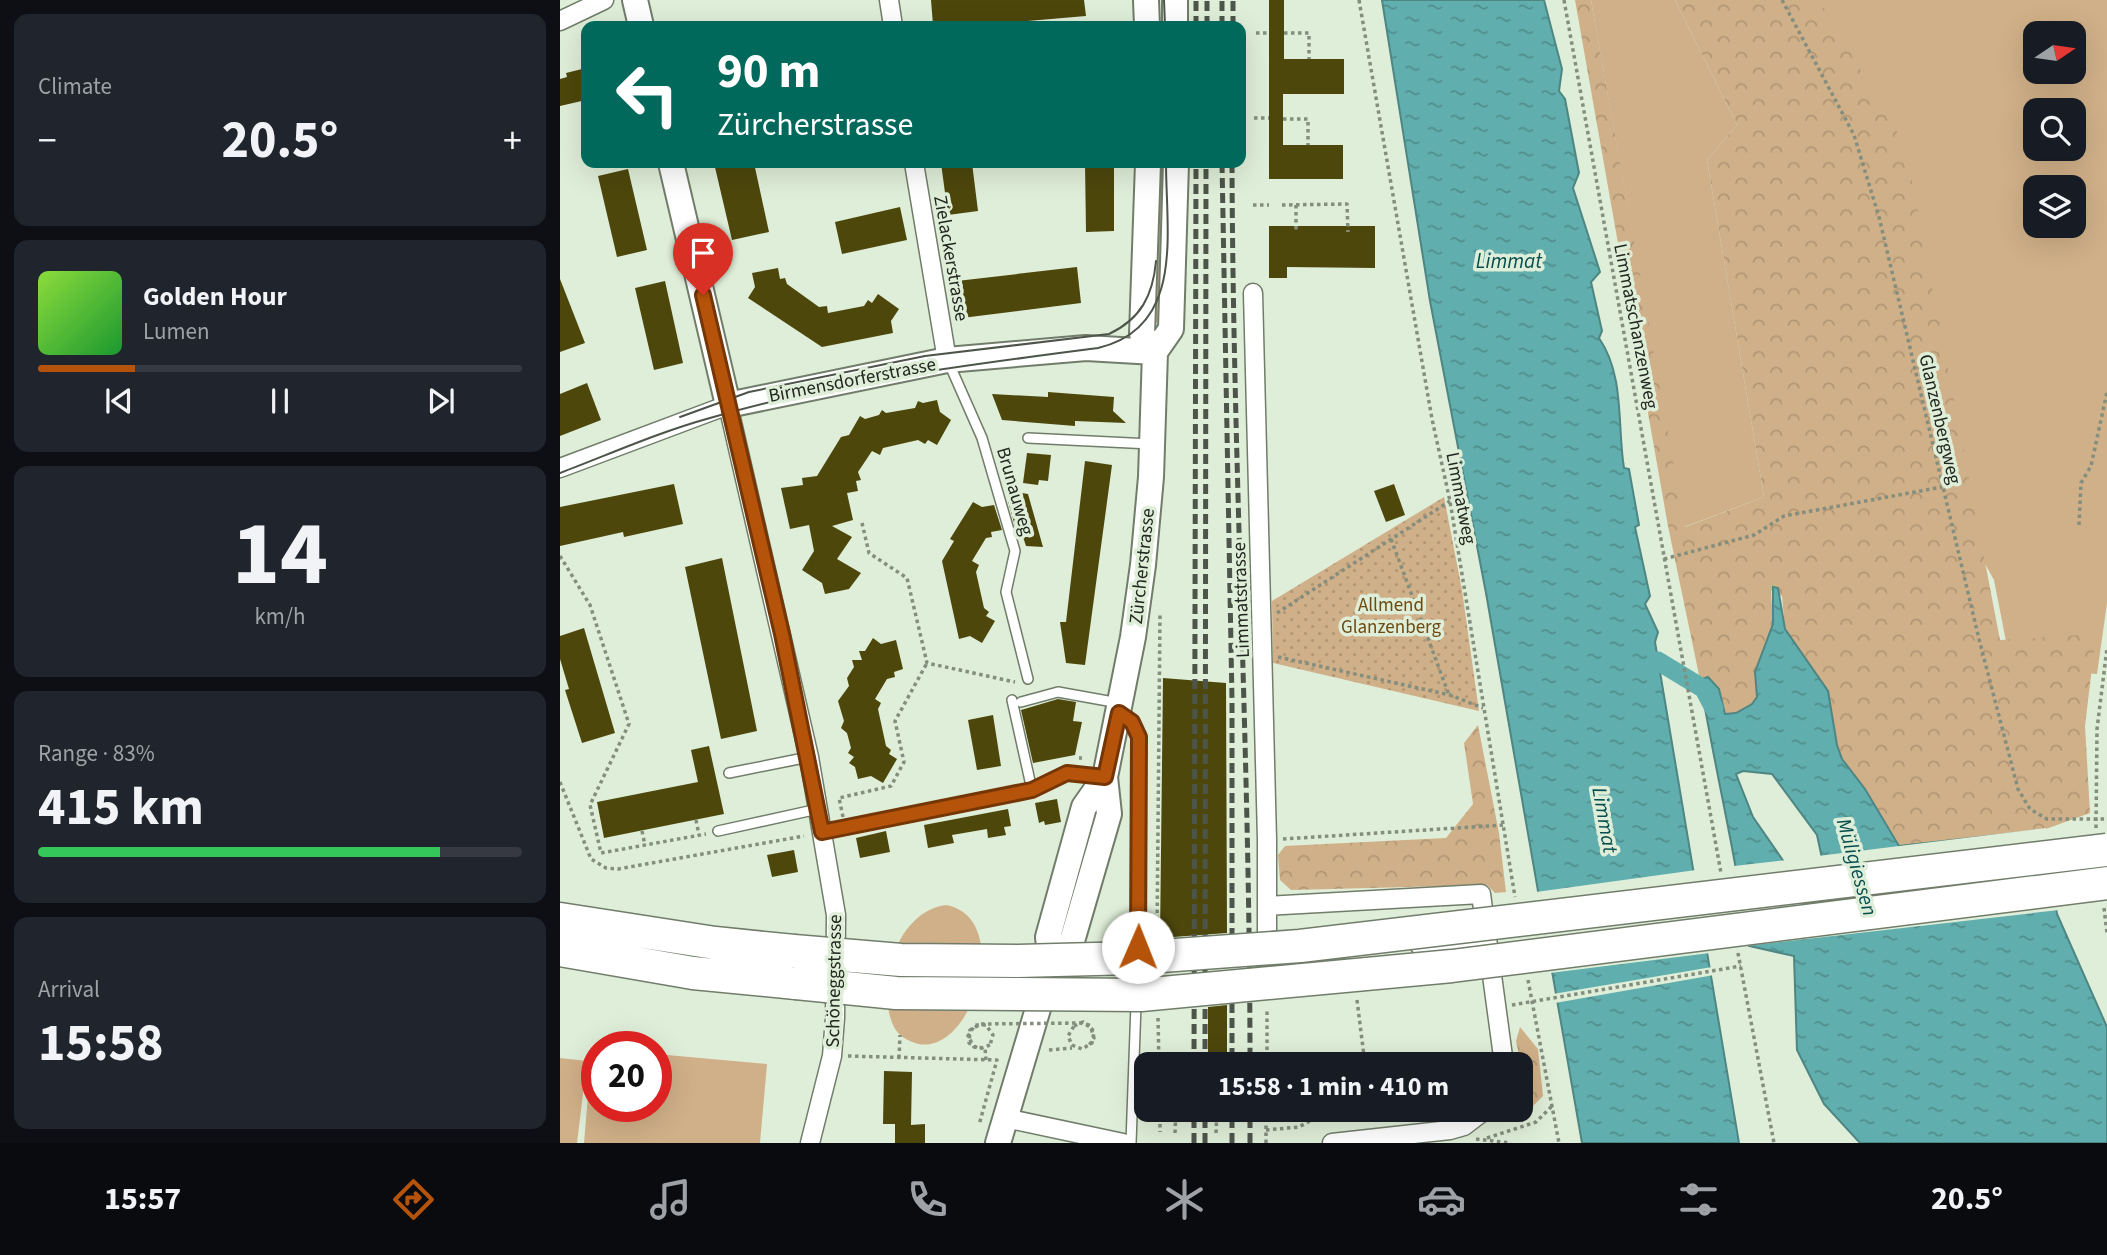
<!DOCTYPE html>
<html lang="en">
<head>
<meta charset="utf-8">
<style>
	body { margin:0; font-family:"Source Sans 3",sans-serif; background:#20242c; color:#f1f3f6; height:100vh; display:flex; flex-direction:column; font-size:26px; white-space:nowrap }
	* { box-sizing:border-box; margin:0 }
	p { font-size:23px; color:#9ea1a6 }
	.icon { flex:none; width:38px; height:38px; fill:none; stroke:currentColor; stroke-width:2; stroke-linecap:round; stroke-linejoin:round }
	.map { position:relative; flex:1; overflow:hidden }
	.details { display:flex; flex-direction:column; gap:14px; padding:14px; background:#0d0f14; width:560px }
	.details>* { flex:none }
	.banner { position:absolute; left:21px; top:21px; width:665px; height:147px; border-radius:14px; box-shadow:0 7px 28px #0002; background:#00695c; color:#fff; overflow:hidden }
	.needle { width:46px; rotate:77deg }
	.tools { position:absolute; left:1463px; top:21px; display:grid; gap:14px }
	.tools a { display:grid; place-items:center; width:63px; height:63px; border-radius:14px; background:#171b24; box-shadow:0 7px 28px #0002; font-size:35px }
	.speed { position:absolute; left:21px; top:1031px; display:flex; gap:14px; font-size:35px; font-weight:700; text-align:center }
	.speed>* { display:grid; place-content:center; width:91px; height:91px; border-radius:50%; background:#171b24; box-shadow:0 7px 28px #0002; line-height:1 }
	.speed .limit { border:10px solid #d22; background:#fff; color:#111 }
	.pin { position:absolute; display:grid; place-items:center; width:60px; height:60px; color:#fff; margin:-72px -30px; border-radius:50% 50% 50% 0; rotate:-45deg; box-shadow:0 0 7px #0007 }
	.pin .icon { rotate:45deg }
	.me { position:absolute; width:77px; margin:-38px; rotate:1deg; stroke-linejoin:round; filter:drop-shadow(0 0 5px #0008) }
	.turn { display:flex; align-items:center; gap:24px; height:147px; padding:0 21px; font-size:32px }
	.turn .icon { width:91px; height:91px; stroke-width:2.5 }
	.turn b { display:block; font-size:49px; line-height:60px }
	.big { font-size:52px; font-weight:700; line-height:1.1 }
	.details .widget { flex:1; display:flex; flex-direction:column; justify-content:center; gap:10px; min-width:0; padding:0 24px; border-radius:14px; background:#20242c }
	.details .dial { align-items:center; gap:0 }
	.dial b { font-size:91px; line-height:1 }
	.song { display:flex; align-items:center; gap:21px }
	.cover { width:84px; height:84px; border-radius:10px; background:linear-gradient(135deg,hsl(90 70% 55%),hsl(130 70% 35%)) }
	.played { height:7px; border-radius:4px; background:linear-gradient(90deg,#b45309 20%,#363941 20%) }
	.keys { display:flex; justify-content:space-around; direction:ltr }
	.heat { display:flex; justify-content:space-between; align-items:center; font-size:38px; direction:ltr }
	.charge { height:10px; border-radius:5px; background:linear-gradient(90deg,#34c759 83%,#363941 0) }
	.trip { position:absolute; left:574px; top:1052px; width:399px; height:70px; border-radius:14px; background:#171b24; box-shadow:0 7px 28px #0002; font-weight:700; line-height:70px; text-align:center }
	.dock { display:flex; height:112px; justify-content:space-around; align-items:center; background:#090b0e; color:#9ea1a6 }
	.dock .icon { width:49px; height:49px }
	.dock .current { color:#b45309 }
	.dock b { font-size:32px; color:#f1f3f6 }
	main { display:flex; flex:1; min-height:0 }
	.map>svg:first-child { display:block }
</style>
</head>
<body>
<main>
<section class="details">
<div class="widget"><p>Climate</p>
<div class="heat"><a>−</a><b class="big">20.5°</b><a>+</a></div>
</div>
<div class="widget">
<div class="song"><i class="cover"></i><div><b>Golden Hour</b><p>Lumen</p></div></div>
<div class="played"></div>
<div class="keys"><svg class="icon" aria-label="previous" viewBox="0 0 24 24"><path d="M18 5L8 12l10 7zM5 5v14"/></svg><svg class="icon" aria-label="pause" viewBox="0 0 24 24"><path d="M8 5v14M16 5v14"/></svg><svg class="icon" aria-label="next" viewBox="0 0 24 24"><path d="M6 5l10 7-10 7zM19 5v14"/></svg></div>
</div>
<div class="widget dial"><b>14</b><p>km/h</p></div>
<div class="widget"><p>Range · 83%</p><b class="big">415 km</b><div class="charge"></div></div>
<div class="widget"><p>Arrival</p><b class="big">15:58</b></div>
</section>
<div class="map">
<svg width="1547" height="1143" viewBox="0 0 1547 1143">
	<defs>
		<pattern id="forest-crowns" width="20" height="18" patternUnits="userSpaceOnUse" patternTransform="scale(1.75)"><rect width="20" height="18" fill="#d0b088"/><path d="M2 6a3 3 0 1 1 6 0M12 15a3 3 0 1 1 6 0" fill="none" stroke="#b29775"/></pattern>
		<pattern id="park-dots" width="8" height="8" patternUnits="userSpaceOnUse" patternTransform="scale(1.75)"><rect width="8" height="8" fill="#d0b088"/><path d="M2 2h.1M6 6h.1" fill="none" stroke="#b29775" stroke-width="1.8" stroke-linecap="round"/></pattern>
		<pattern id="water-ripples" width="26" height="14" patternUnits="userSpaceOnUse" patternTransform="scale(1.75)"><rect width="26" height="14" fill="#61aeae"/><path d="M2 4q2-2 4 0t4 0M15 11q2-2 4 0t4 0" fill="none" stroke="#508e8d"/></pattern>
	</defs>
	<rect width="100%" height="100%" fill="#dfeed8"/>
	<path fill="#d0b088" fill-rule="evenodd" d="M1031 0H1115L1177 125 1147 160 1204 497 1124 527Z
		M1256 0H1547V603L1537 674 1451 667 1434 580 1407 531ZM1475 33H1514V72H1475ZM1475 110H1514V149H1475ZM1475 187H1514V226H1475Z
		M593 163H611L607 306 592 330Z
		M386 905C456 918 411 1061 355 1043 346 1040 338 1035 334 1027 314 986 337 911 386 905Z
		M32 1048H37V1106H96V1054L207 1064 200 1143H24Z
		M0 1058 27 1061 17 1143H0Z"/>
	<path fill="url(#forest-crowns)" d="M1015 0H1031L1125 527 1204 497 1147 160 1177 125 1115 0H1259L1345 145 1440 640 1536 634 1525 726 1530 813 1483 830 1340 846 1305 789 1282 759 1277 745 1268 691 1225 629 1222 596 1211 590 1213 624 1195 672 1197 697 1192 704 1176 713 1165 714 1148 678 1140 680 1108 526Z
		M918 725 939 833 946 892 935 893 927 885 731 890 720 880 718 855 725 846 886 838 913 804 904 743Z
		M960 1027 978 1049 983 1096 962 1117 955 1110H961V1064L956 1041Z"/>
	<path fill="url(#park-dots)" d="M884 497 902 590 919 711 713 663 712 601Z"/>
	<path fill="url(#water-ripples)" stroke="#4e8683" stroke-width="2" fill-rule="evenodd" d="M822 0H984L1002 69 999 91 1005 99 1019 173 1013 188 1040 272 1031 282 1042 331 1039 338C1065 376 1057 425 1064 468L1069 469 1079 525 1075 527 1090 596 1085 604 1098 632 1095 642 1179 1143H1022L926 593 870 301Z
		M1213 587 1218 588 1225 629 1268 691 1277 745 1282 759 1305 789 1339 846 1483 830 1497 914 1547 1027V1143H1300L1264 1104 1237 1050 1234 956 1189 946C1176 856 1155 769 1140 680L1148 677 1159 689 1165 714 1176 713 1192 704 1197 697 1195 672 1213 624ZM1183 771 1212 774 1257 835 1269 891 1231 872 1193 817 1176 774Z"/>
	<path fill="#dfeed8" d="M1486 828 1499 910 1186 946 1174 866 1227 860 1234 870 1239 893 1265 889 1258 856Z
		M1136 870 1150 953 990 973 976 892Z
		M1152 967 1154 975 995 1003 993 994Z"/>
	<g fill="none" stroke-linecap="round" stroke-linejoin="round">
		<path stroke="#61aeae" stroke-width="19" d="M1098 661 1144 689 1154 708"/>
	</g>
	<path fill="#4d470c" d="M371 0H524L526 16 423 25V21L373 25Z
		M709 0H724V59H784V94H723V145H783V179H709Z
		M26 68V100L0 106V79L7 77 6 73Z
		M154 163H194L209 232 172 240Z
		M381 163H412L418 211 388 215Z
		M525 163H554V231L526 232Z
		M68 169 87 250 57 257 38 176Z
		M340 207 347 240 282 254 275 222Z
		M709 226H815V268L727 267V278H709Z
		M517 267 521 303 402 318 397 281Z
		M218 268 220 279 225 278 227 284 259 307 267 306 268 313 304 306 308 300 312 303 318 294 339 309 331 321 333 333 262 347 188 298 195 287 192 273Z
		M0 279 25 343 0 352Z
		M105 281 123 363 94 370 75 288Z
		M27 383 41 420 0 436V394Z
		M488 392 554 397 553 411 566 423 515 421V426L442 420 432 394 488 397Z
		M377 400 380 412 391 420 377 445 368 440 365 444 358 440 323 448 320 455 312 451 298 472 301 480 296 481 298 491 287 493 293 520 272 526 292 537 277 559 301 573 289 589 265 594 262 583 242 570 254 551 249 525 230 529 221 488 243 485 242 478 257 476 281 437 289 435 300 416 305 419 319 415 322 410 326 413 355 408 358 401 363 403Z
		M467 453 491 455 488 481 479 480 478 485 463 483Z
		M525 461 552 465 525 665 506 663 500 622H506Z
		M114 484 123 524 64 537 63 532 0 546V507Z
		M834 484 845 515 826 522 814 491Z
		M450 491 468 494 483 547 466 546 459 525 455 526 448 501 452 500Z
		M413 502 422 507 434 505 442 530 431 532 432 537 426 538 412 561 419 565 416 572 424 608 429 612 426 616 435 621 422 643 410 636 399 639 382 561 394 541 390 539Z
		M162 558 197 731 161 739 125 567Z
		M24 628 55 733 22 743 5 690 9 689 0 659V636Z
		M313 638 321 644 336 640 343 669 334 672 335 677 327 679 315 699 321 703 318 709 326 746 331 750 329 754 337 759 323 783 311 776 298 779 295 767 289 763 294 757 288 753 291 748 287 733 281 728 284 721 278 701 289 686 287 678 294 667 292 660H302L299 651H305Z
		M603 678 666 683 667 933 600 938Z
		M498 699 516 702 513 721 522 722 515 755 473 763 461 710Z
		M433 715 441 766 417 770 408 720Z
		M149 746 164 814 44 838 37 802 138 782 131 750Z
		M497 799 501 822 485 825 484 821 479 823 475 803Z
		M448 809 451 826 444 827 446 835 428 838 427 829 392 835 394 843 368 848 364 825Z
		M326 831 330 852 300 858 296 838Z
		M234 850 238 872 212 877 207 855Z
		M667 1005V1064H648V1007Z
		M324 1071 352 1072 351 1125 365 1124V1143H335V1124H323Z"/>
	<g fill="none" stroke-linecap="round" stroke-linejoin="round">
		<g stroke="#717d6a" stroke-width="12">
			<path id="lane" d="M388 361 422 438 455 551 446 592 468 679
				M468 438 591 444
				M452 700 472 790
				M461 702 498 692 559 703
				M559 713 572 722 579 737V921L571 1143
				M169 773 249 757
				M158 831 258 809
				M262 832 472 790 507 773 542 777
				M856 948 927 941"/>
		</g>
		<g stroke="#717d6a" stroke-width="21">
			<path id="street" d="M329 0 333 26
				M0 21 44 0
				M354 163 387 360
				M693 293 707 840V989
				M0 468 168 405 249 757 276 915 275 1018 272 1056 250 1143
				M707 906 921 894 944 1064
				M445 1118 563 1143
				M772 1143 890 1130 904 1126 925 1110"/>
		</g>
		<g stroke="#717d6a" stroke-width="28">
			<path id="secondary" d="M75 0 81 26
				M586 0 587 26
				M615 0V26
				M111 163 168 405 387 360 526 348 595 352
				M588 163 582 334 595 352
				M491 965 512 941 549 814 545 777 573 637 583 565 591 477 595 352 611 329 616 163
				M438 1143 491 965 488 937 524 807 545 777"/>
		</g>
		<g stroke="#717d6a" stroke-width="35">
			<path id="highway" d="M0 919 155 943 234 951
				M0 950 133 973 236 983"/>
		</g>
		<path stroke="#838e7e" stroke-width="3.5" stroke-dasharray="3.5 3.5" stroke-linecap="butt" d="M799 0 872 419 890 501 955 897
			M1004 0 1161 873
			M1222 0 1294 135 1319 217 1419 639 1458 789 1470 809 1487 819H1547
			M696 33H709
			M724 33H749V59
			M694 118H709
			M723 119H748V145
			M693 205H709
			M722 205 787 204 788 232
			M736 205V231
			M302 523 309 553 347 578 367 663 455 682
			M1519 525 1521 483 1531 466 1547 392
			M831 539 889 695
			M0 556 30 605 69 724 30 805 41 853 146 834
			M1104 559 1194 535 1224 516 1382 487
			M717 613 890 501
			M718 657 890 695 923 708
			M519 758H522
			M0 782 31 859 46 868 58 869 244 836
			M283 817 279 798 331 786 344 762 335 721 367 663
			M136 820 139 835
			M1536 828 1537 729 1547 648
			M82 831 85 845
			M723 839 944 825
			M1544 908 1547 933
			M597 934 600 613
			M1178 953 1214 1143
			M968 980 999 1143
			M797 1000 805 1064
			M952 1005 1181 966
			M598 1018 599 1064
			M514 1026 523 1022 531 1028 534 1038 528 1047
			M489 1050 512 1048
			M288 1056 437 1060 419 1125
			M339 1058 340 1035
			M426 1060 425 1048 414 1047 408 1036 415 1025H426L433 1035 430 1045
			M707 1064V1008
			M600 1110V1132
			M810 1110 811 1121
			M706 1130 739 1127 769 1110
			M615 1133 616 1110
			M656 1133 657 1110
			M927 1138 976 1122 992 1106
			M916 1139 951 1143
			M706 1143V1110"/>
		<use href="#lane" stroke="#fff" stroke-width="9"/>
		<use href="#street" stroke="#fff" stroke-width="18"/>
		<use href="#secondary" stroke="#fff" stroke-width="24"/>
		<use href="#highway" stroke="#fff" stroke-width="32"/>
		<path stroke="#4d554a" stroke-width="2" d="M604 0 605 26
			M120 417 189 392 365 356 549 334C581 319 593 295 596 261
			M0 473C50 454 99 432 150 418 277 381 408 365 538 348 625 328 606 232 606 163"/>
		<path stroke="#4d554a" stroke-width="5" stroke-dasharray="10 5" stroke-linecap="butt" d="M636 26V0
			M647 26V0
			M662 26V0
			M673 26V0
			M662 163 672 700V1064
			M672 163C673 463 690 763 690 1064
			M634 1064 636 163
			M645 1064 646 163
			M634 1143V1110
			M645 1143V1110
			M672 1143V1110
			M690 1143V1110"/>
		<g stroke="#717d6a" stroke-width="35" stroke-linecap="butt">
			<path id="highway-bridge" d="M234 951 341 960 458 961 574 958 740 946 1547 850
				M236 983 336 993 581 995 892 966 1547 883"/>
		</g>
		<path stroke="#838e7e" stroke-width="3.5" stroke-dasharray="3.5 3.5" stroke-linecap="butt" d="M430 1045 419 1049 409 1043 410 1030 421 1024 520 1023 529 1025 534 1032 532 1043 522 1049 512 1045 508 1036 514 1026"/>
		<use href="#highway-bridge" stroke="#fff" stroke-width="32"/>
	</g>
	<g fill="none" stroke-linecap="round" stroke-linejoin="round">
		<g stroke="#753606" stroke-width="18">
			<path id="route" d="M143 295 222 634 262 832 472 790 507 773 545 777 559 713 572 722 579 737 578 947"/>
		</g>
		<use href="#route" stroke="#b45309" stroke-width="12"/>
	</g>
	<g text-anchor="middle" stroke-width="7" stroke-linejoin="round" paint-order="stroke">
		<g font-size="19" fill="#21271f" stroke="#dfeed8">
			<text transform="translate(392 258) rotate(80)" y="7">Zielackerstrasse</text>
			<text transform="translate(1077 326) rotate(79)" y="7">Limmatschanzenweg</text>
			<text transform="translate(292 379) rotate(-11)" y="7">Birmensdorferstrasse</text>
			<text transform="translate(1381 419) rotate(77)" y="7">Glanzenbergweg</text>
			<text transform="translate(456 491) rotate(74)" y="7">Brunauweg</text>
			<text transform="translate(902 498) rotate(79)" y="7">Limmatweg</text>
			<text transform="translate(581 566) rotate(-84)" y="7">Zürcherstrasse</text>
			<text transform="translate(680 600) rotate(-92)" y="7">Limmatstrasse</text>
			<text transform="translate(273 981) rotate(-89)" y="7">Schöneggstrasse</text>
		</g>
		<g font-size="19" fill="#6e4a11" stroke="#dfeed8">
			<text x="831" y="611">Allmend<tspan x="831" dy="22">Glanzenberg</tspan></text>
		</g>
		<g font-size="21" font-style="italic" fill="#064e4f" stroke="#dfeed8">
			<text x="949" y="268">Limmat</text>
			<text transform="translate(1045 820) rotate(80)" y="7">Limmat</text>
			<text transform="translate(1297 867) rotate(74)" y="7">Müligiessen</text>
		</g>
	</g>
</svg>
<div class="tools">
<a><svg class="needle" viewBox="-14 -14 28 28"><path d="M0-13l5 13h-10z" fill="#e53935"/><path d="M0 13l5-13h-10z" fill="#9ea1a6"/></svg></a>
<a><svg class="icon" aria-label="search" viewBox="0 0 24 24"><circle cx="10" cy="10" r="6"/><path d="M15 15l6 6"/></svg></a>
<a><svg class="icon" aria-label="layers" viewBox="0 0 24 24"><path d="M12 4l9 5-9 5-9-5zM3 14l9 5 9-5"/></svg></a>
</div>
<div class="speed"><div class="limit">20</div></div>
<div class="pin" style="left:143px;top:295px;background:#d93025"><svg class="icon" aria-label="arrive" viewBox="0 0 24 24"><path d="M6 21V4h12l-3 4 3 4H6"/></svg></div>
<svg class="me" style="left:578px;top:947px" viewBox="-20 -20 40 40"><circle r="19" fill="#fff"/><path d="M0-13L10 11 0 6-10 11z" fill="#b45309"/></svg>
<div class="trip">15:58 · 1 min · 410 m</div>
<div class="banner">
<div class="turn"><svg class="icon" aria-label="left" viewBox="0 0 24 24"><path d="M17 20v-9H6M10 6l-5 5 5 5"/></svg><div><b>90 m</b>Zürcherstrasse</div></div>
</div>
</div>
</main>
<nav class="dock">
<b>15:57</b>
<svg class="icon current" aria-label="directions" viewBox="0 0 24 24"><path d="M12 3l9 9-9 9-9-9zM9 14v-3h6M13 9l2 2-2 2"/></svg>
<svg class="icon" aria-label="music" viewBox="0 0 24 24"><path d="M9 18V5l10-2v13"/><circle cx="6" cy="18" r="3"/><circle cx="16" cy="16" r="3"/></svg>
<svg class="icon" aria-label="phone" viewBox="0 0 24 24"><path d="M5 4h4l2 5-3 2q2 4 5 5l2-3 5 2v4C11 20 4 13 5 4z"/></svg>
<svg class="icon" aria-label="climate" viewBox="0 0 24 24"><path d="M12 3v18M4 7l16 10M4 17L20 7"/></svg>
<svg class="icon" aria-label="car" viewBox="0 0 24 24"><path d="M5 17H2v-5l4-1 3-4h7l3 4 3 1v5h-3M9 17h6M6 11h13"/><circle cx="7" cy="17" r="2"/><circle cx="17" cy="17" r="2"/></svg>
<svg class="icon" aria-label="filters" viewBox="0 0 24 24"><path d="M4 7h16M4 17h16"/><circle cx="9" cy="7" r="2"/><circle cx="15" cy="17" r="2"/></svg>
<b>20.5°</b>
</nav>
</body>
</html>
